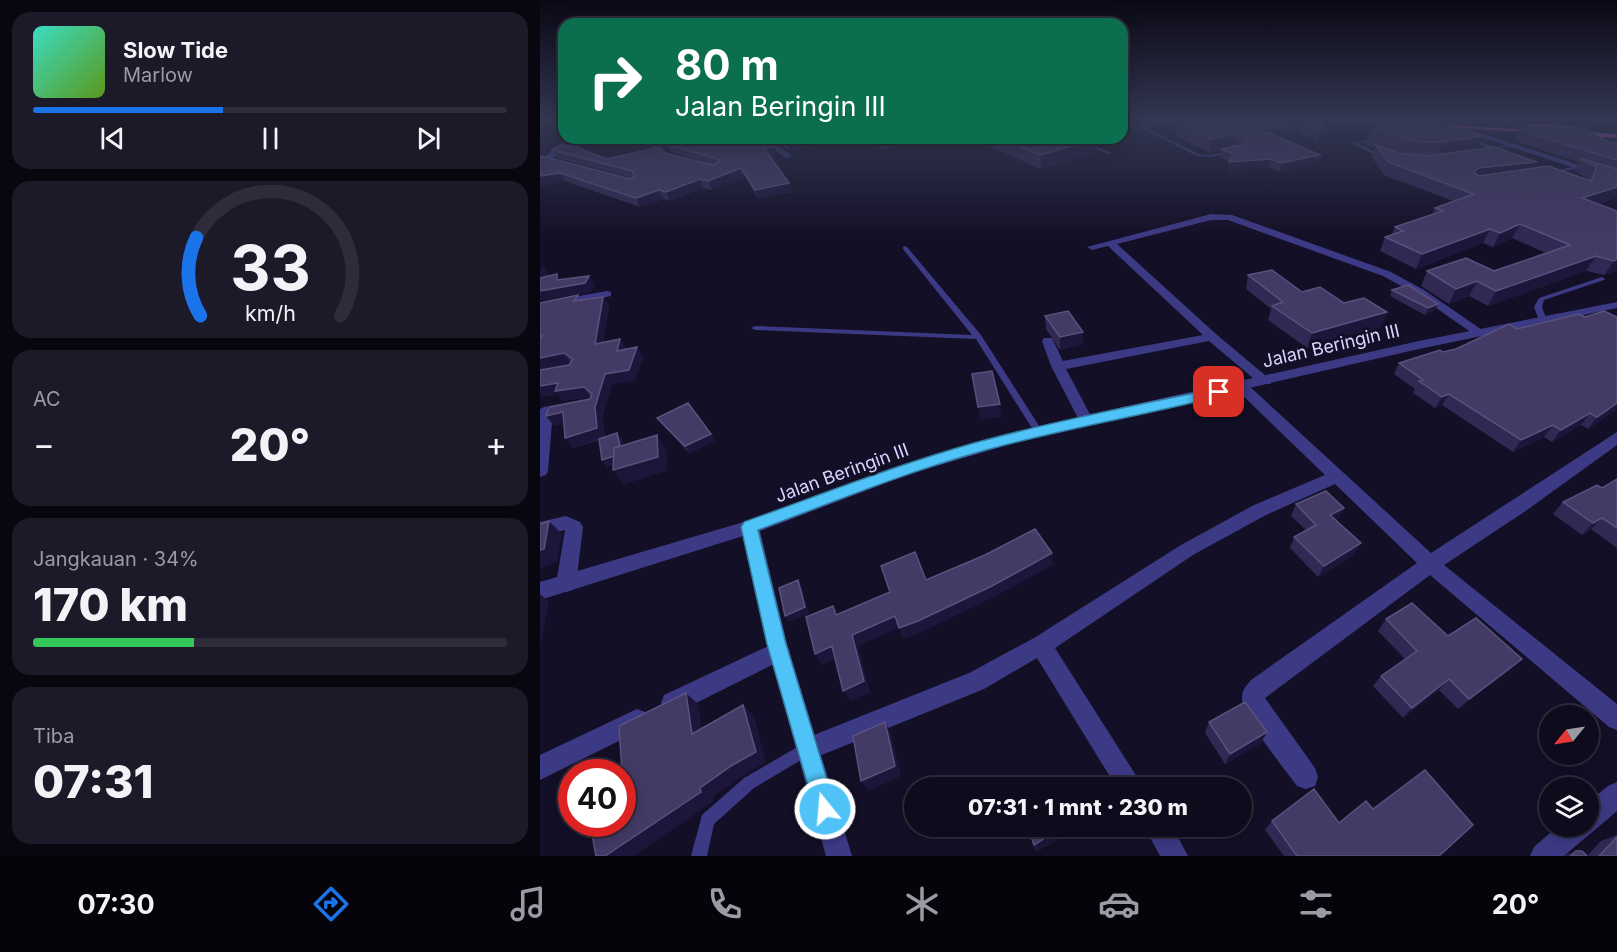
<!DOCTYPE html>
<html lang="id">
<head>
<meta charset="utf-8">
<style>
	body { margin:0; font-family:Inter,sans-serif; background:#1c1929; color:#f1f3f6; height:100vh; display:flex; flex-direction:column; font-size:22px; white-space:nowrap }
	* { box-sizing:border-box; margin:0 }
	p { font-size:20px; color:#9b9ba3 }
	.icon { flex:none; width:33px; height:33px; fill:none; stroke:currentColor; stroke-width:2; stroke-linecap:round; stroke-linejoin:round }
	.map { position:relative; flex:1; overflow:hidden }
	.panel { display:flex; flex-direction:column; gap:12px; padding:12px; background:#08060f; width:540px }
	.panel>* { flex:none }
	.hud { position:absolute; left:18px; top:18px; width:570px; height:126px; border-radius:18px; box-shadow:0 3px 15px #0003,0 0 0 2px #2e2b3b; background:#0b6e4f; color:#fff; overflow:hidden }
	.needle { width:39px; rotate:240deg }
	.fabs { position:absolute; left:999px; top:705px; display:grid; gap:12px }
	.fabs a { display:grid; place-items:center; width:60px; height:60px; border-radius:50%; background:#0e0b1c; box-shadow:0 3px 15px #0003,0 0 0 2px #2e2b3b; font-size:30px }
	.speed { position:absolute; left:18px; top:759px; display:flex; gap:12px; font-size:30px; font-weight:700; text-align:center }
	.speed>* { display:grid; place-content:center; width:78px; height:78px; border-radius:50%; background:#0e0b1c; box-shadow:0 3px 15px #0003,0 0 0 2px #2e2b3b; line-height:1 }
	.speed .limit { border:9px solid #d22; background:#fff; color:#111 }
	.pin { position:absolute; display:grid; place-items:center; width:51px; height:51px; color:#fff; margin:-26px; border-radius:12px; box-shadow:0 3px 9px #0006 }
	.me { position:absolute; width:66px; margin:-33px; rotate:343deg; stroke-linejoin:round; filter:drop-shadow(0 0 4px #0008) }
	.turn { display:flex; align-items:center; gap:21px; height:126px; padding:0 18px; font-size:27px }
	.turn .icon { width:78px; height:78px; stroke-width:2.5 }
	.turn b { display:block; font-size:42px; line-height:51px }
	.big { font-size:45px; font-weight:800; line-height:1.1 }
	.panel .widget { flex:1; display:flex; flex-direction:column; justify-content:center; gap:9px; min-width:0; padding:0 21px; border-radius:18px; background:#1c1929 }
	.panel .dial { align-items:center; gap:0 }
	.dial svg { height:156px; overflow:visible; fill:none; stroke:#2e2b3b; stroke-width:7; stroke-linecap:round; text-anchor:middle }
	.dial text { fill:#f1f3f6; stroke:none }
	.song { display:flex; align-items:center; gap:18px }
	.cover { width:72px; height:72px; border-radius:9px; background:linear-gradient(135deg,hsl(170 70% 55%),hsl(90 70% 35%)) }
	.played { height:6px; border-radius:3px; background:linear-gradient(90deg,#1a73e8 40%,#2e2b3b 40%) }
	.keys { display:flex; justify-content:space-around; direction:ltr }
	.heat { display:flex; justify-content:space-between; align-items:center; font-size:33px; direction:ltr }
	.charge { height:9px; border-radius:4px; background:linear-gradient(90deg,#34c759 34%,#2e2b3b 0) }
	.trip { position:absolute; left:364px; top:777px; width:348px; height:60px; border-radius:30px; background:#0e0b1c; box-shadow:0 3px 15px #0003,0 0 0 2px #2e2b3b; font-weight:800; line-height:60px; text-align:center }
	.menu { display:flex; height:96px; justify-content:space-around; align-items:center; background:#06040b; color:#9b9ba3 }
	.menu .icon { width:42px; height:42px }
	.menu .active { color:#1a73e8 }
	.menu b { font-size:27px; color:#f1f3f6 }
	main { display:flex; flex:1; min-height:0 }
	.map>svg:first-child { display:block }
</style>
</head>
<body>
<main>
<section class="panel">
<div class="widget">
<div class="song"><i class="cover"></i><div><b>Slow Tide</b><p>Marlow</p></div></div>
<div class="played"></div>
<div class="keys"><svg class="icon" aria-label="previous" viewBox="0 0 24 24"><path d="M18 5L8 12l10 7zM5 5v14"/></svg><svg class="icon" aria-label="pause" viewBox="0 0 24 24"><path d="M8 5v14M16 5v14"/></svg><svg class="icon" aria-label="next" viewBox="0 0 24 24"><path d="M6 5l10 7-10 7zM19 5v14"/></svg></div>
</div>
<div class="widget dial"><svg viewBox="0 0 100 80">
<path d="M14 69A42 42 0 1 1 86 69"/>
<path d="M14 69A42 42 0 0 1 12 29" stroke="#1a73e8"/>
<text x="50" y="56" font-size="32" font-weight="700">33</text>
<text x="50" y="72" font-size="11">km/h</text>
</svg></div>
<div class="widget"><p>AC</p>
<div class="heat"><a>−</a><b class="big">20°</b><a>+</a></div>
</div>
<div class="widget"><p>Jangkauan · 34%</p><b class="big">170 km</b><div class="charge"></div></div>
<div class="widget"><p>Tiba</p><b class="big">07:31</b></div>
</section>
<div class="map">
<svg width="1077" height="856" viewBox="0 0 1077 856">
	<rect width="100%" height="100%" fill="#130f26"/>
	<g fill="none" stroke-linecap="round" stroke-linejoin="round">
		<path fill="#3d3a85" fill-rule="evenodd" d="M1009 119H1013L1016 128H1014Z
			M616 122 649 124 648 126 616 124 605 127 658 154 671 155 698 149 680 140 682 138 704 149 671 157 657 156 599 127Z
			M385 138H394L340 149 338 148Z
			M532 138H538L571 153 567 154Z
			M836 138 838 140 818 144 844 155V157H840L812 144Z
			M927 138 955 147 973 145 975 146 956 149 949 156 947 155 952 149 927 140Z
			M1037 166H1039V168L1009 174 1007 173Z
			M365 246 367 247 441 335 501 429 503 431 501 433H495L436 339 215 330 211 328 215 326 432 335 363 249V247Z
			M1062 277 1065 279 1064 280 1004 300 1002 307 1007 321 1003 323H1000L994 307 999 298Z
			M266 742 271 744 273 749 271 754 214 788 174 824 167 856H151L162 815 204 778Z"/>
		<path fill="#3d3a85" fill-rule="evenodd" d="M885 119H896V120L893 122Z
			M909 123 1077 177V182L907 126Z
			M103 138H111L125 151 142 160 138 162 119 155Z
			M218 138H227L253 156 246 158Z
			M671 214 692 215 851 272 884 290 945 332 943 335H935L876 294 843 276 688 220H671L577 244 676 334 732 381 730 384H720L669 341 526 369 553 420 546 425 541 424 511 366 502 341 504 338H512L523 361 663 335 568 246 552 250 547 247Z
			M67 291 71 292V296L0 311V303Z
			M702 383 707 384 891 553 1077 432V445L987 510 904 565 1077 704V730L1069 727 890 575 725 698 775 768 778 777 775 786 766 789 757 786C744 768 701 716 702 697 702 690 707 685 711 680L877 563 795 484 726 515 653 555 515 648 604 788H577L497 658 444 689 267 761 259 757 255 749 259 741 429 673 494 638 641 545 714 505 785 475 697 390 695 387Z
			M6 406 13 411 8 471 6 475 0 477V409Z
			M26 516 40 522 43 527 36 584 33 590 26 592 19 590 16 584 25 530 0 536V522Z
			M239 641 246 644 250 651 246 658 140 711 132 714 124 711 121 703 124 695Z
			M97 709 105 712 108 720 105 728 0 780V755Z
			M1077 782V811C1059 827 1042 840 1024 856H990L994 847 1018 826H1048V802L1068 786Z
			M604 826H632L648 856H620Z"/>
		<path fill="#3d3a85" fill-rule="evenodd" d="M58 138H71L23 151 0 166V160L17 147Z
			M1077 302V308L879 349 499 436 372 473 220 531 247 644 312 856H286L227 644 203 536 0 600V582L207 521 361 465 498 426 879 341Z"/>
		<path fill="#e055d1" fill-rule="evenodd" d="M773 119H817L1005 131 1001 133Z
			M990 123 1042 127 1046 129 1042 131 987 127Z
			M1033 131 1077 134V138L1030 135Z"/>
	</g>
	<path fill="#312854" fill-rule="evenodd" d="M710 119H775L783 123 777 140 758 133 736 135 780 155 778 164 739 172 729 167 687 171 689 162 680 157 681 150 670 153 636 136 638 123 677 125V122L709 124ZM693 140 701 145 692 146Z
		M830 128 943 136 937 149 997 162 993 168 1049 181 1050 180 1034 171 1039 162 986 145 974 139 980 128 1070 143 1077 141V197L1057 204 1077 271 1064 275 1046 271 948 306 929 296 909 304 881 286 887 271H954L1006 253 972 238 953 247 943 243 876 269 840 251 845 237 852 234 855 227 892 214 895 208 913 201 844 175 832 157 835 148 825 145Z
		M117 138H222L237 154 229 156 252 192 218 199 205 176 172 190 163 188 130 201 124 199 100 207 25 181 0 185V157L90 179 91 178 17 158 12 150 27 147 67 159 123 153 171 164 134 153 118 140Z
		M231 138H304L305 140 250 151Z
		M435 138H555L557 139 556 152 501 169 436 141Z
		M708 275 762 292 804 303 847 312 841 326 767 348 728 320 731 309 706 289Z
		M852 290 898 304 895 310 885 315 850 296Z
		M63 297 69 306 63 342 80 339 86 349 97 347 103 357 95 380 72 384 62 417 65 437 77 433 82 439 83 445 126 449 127 470 84 484 73 470V464L67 467 59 440 33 448 24 424 14 426 50 397 23 401 17 394 0 397V370L29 365 31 363 0 369V303L41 300Z
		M505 316 543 332V344L520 350 506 329Z
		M903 352 1077 409 1048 429 1041 425 1012 442 1004 437 973 452 902 405 895 408 873 393 875 389 854 374 859 363Z
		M117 418 175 441 149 453 122 424Z
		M1077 479V548L1051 529 1042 535 1013 514 1023 502 1062 488Z
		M756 504 804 508 798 519 796 520 815 554 778 577 750 548 754 537 766 530 751 516Z
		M846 619 908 636 982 659 970 670 918 709 899 690 863 718 833 686 841 676 865 659 838 631Z
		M669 722 727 732 721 743 685 764 665 733Z
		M833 809 899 856H744L725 830 732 821 799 823Z
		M486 826H530V832L496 852Z
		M1077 835V856H1047L1061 841Z
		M1036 851 1047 856H1023Z"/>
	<path fill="#1d163a" d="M1065 119H1077L1063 121Z
		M760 125 758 133 719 137 720 129Z
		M694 134 692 148 681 149V150L670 153 672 139Z
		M943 136 935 154 896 160 903 142Z
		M274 138H304L305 140 250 151 247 143Z
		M557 139 556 152 501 169 500 155Z
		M234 146 237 154 227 156 224 148Z
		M780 155 778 164 739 172 741 163Z
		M731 159 729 167 687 171 689 162Z
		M997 162 990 175 928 186 934 173 938 168Z
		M201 168 205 176 172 190 168 181Z
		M20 173 25 181 0 185V176Z
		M160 179 163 188 130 201 126 192Z
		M249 183 252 192 218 199 215 190Z
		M1077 187V197L1034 211 1042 198Z
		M119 190 124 199 100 207 96 198Z
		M980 224 972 238 953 247 960 233Z
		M950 229 943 243 876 269 882 254Z
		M1056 256 1046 271 948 306 956 291Z
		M1077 259V271L1064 275 1074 261Z
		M2 264 8 273 4 287 0 281V272Z
		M17 274 23 283 49 276 55 285 51 292 0 301V291L17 280Z
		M937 281 929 296 909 304 916 289Z
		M63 297 69 306 62 353 55 344Z
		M898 304 895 310 885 315 888 308Z
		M847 312 841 326 767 348 772 333Z
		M543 332V344L520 350V337Z
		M80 339 86 349 77 351Z
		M97 347 103 357 95 380 72 384 62 417 65 437 33 448 25 438 55 407 65 374Z
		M24 353 31 363 0 369V358Z
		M18 383 44 387 51 397 23 401 17 394 0 397V386Z
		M909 394 902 405 895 408 902 397Z
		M1077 403V409L1048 429 1057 417Z
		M460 404 461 417 440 420 438 407Z
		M23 412 31 422 14 426 6 416Z
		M1050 413 1041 425 1012 442 1021 430Z
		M1013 425 1004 437 973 452 981 440Z
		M77 433 82 439 86 460 67 467 62 460Z
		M171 434 175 441 149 453 145 446Z
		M117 435 126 449 127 470 84 484 73 470Z
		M804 508 798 519 785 526 790 515Z
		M1062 518 1051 529 1042 535 1053 523Z
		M9 521 22 534 17 562 0 568V550Z
		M821 543 815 554 778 577 784 566Z
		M512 553 513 565 454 597 382 632 363 639 359 628 318 646 330 692 310 701 303 691 312 635 355 616Z
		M258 580 262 587 269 614 249 622 245 616Z
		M0 594 9 602 0 648Z
		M292 646 299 657 282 665 275 654Z
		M982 659 970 670 918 709 929 699Z
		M909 679 899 690 863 718 872 708Z
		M146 693 158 704 165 744 152 734Z
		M203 705 214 716 226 762 203 776 173 797 174 801 94 856H65L160 788Z
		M345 722 351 733 361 776 328 791 321 781Z
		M727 732 721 743 685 764 690 754Z
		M524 826H530V832L496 852 494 845Z"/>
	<path fill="#433a66" stroke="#5a527e" stroke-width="1.5" d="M667 119 694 134 672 139 638 123Z
		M698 119 711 125V119H775L783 123 779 132 760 125 720 129 780 155 741 163 731 159 689 162 693 154 681 149 706 144 708 140 677 122Z
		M890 121 943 136 903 142H878L830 128Z
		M1042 127 1070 143 1077 141V160L991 134 980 128Z
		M121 138H222L234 146 224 148 249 183 215 190 201 168 168 181 160 179 126 192 119 190 96 198 20 173 0 176V157L2 156 90 179 95 176 92 171 12 150 23 144 27 147 33 146 67 159 116 148 123 153 174 165 179 161 177 159 130 145Z
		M240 138H274L247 143Z
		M458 138H555L557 139 500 155Z
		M836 145 858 153 887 156 954 147 997 162 938 168 934 173 939 176 1008 166 1051 181 1057 167 1041 159H1043L1077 169V187L1042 198 1077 211V259L1074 261 1056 256 956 291 937 281 916 289 887 271 926 258 954 271 1030 245 980 224 960 233 950 229 882 254 845 237 863 231 855 227 903 211 895 208 934 194 848 162Z
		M732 270 762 292 780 287 804 303 824 298 847 312 772 333 732 306 743 302 708 275Z
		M17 274V280L49 276 45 283 0 291V278Z
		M868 285 898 304 888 308 852 290Z
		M38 295 34 301 63 297 55 344 80 339 77 351 97 347 89 370 65 374 55 407 57 428 25 438 23 412 6 416 9 407 50 399 52 394 44 387 15 391 18 383 0 386V370L29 365 33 359 24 353 0 358V338L2 336H0V303Z
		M528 311 543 332 520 337 505 316Z
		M1064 311 1077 317V403L1057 417 1050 413 1021 430 1013 425 981 440 909 394 902 397 879 381 883 380 859 363 900 350 903 352 916 349 969 324 977 329 1039 314 1045 317Z
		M452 371 460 404 438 407 432 374Z
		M148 403 171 434 145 446 117 418Z
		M77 433 80 446 74 448V456L62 460 59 439Z
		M117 435 118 457 73 470 74 448Z
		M1077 479V528L1062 518 1053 523 1023 502 1057 485 1062 488Z
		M786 491 804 508 790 515 821 543 784 566 754 537 776 525 756 504Z
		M9 521 4 549 0 550V524Z
		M495 529 512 553 452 586 378 621 359 628 355 616 312 635 324 681 303 691 292 646 275 654 266 617 293 606 296 615 350 592 341 566 375 552 386 580 445 555Z
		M258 580 265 607 245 616 239 588Z
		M872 603 908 636 936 618 982 659 929 699 909 679 872 708 841 676 877 651 846 619Z
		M146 693 152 734 203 705 216 752 191 766 160 788 161 792 65 856H56L50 824H82V772L79 726Z
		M705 702 727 732 690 754 669 722Z
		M345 722 355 766 321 781 313 736Z
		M885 770 933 825 899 856H757L732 821 774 789 799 823 826 801 833 809Z
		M510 777 515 788H490Z
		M488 826H524L494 845Z
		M1077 837V856H1059Z
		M1036 851H1042L1047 856H1031Z"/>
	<linearGradient id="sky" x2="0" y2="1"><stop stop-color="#0a0815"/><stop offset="0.5" stop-color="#333752"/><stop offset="1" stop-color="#333752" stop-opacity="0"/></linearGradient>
	<rect width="1077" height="239" fill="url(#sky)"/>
	<path fill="#4fc3f7" stroke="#337fa1" stroke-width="1.5" d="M679 388 686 392 684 395C603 416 520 429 439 452 364 473 291 503 218 530L246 644 296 809 293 817 285 820 277 817 227 644 201 527 204 522C280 495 356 465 434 443 515 421 597 405 679 388Z"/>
	<g text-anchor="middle" stroke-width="6" stroke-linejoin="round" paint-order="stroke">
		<g font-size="18" fill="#d9d4ff" stroke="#130f26">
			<text transform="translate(791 346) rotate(-13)" y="6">Jalan Beringin III</text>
			<text transform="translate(302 473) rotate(-20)" y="6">Jalan Beringin III</text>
		</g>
	</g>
</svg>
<div class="fabs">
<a><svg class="needle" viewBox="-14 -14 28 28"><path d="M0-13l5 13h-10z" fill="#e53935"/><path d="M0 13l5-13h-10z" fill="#9b9ba3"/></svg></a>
<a><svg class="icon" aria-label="layers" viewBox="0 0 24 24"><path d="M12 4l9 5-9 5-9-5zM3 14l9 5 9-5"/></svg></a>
</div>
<div class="speed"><div class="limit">40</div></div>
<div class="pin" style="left:679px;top:392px;background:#d93025"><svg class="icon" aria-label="arrive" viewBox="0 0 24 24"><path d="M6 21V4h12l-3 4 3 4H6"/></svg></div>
<svg class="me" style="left:285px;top:809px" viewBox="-20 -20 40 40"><circle r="17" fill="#4fc3f7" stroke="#fff" stroke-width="3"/><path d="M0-11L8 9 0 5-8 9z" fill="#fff"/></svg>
<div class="trip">07:31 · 1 mnt · 230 m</div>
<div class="hud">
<div class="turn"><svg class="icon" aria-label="right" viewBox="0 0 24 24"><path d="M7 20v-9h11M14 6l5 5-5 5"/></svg><div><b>80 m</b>Jalan Beringin III</div></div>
</div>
</div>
</main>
<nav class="menu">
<b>07:30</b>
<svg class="icon active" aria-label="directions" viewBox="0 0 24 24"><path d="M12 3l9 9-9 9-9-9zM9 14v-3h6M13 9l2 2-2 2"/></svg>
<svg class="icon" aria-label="music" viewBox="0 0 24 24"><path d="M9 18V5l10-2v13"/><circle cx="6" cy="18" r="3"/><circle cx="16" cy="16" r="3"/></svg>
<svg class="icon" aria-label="phone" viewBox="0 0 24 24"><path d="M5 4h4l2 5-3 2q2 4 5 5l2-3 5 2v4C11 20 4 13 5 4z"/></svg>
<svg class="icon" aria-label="climate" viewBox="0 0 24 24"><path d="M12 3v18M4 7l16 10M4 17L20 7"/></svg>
<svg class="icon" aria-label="car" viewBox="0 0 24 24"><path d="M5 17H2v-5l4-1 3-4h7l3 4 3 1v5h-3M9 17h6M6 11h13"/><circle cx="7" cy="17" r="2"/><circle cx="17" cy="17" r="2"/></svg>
<svg class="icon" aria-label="filters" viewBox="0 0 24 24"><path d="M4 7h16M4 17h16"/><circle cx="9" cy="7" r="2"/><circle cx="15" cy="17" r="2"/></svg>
<b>20°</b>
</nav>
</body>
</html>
